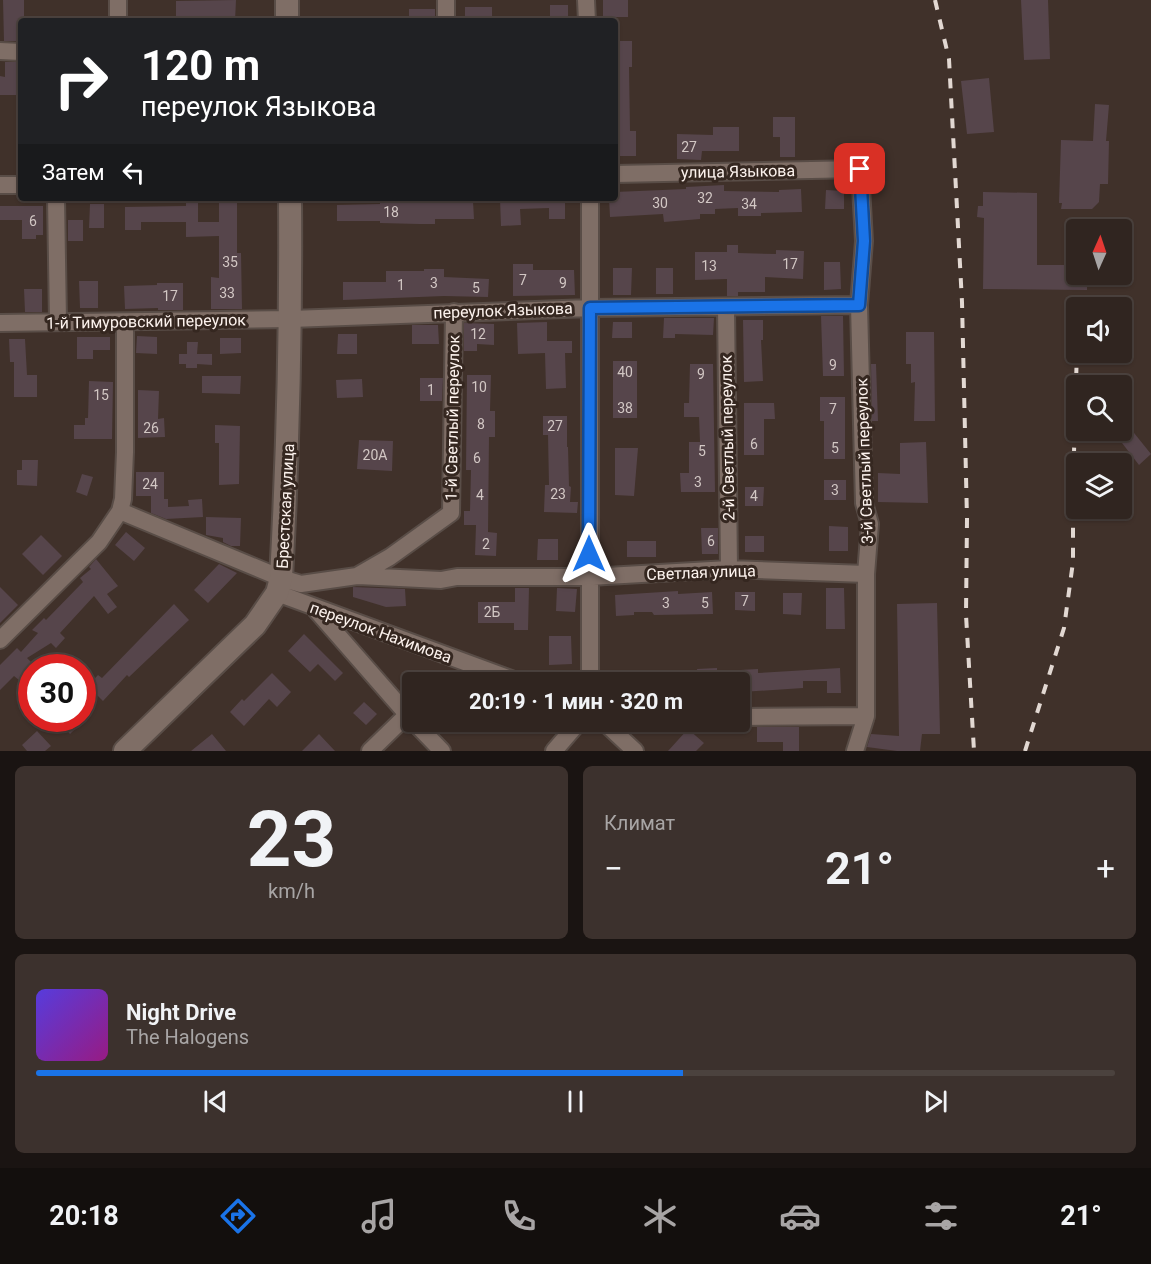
<!DOCTYPE html>
<html lang="ru">
<head>
<meta charset="utf-8">
<style>
	body { margin:0; font-family:Roboto,sans-serif; background:#3c312d; color:#f1f3f6; height:100vh; display:flex; flex-direction:column; font-size:22px; white-space:nowrap }
	* { box-sizing:border-box; margin:0 }
	p { font-size:20px; color:#a8a5a5 }
	.icon { flex:none; width:33px; height:33px; fill:none; stroke:currentColor; stroke-width:2; stroke-linecap:round; stroke-linejoin:round }
	.map { position:relative; height:751px; overflow:hidden }
	.sheet { display:flex; flex-direction:column; gap:15px; padding:15px; background:#1a1412; flex:1 }
	.sheet>* { flex:none }
	.banner { position:absolute; left:18px; top:18px; width:600px; height:183px; border-radius:6px; box-shadow:0 2px 4px #0004,0 0 0 2px #4b423e; background:#202124; color:#fff; overflow:hidden }
	.needle { width:39px; rotate:3deg }
	.buttons { position:absolute; left:1066px; top:219px; display:grid; gap:12px }
	.buttons a { display:grid; place-items:center; width:66px; height:66px; border-radius:6px; background:#302520; box-shadow:0 2px 4px #0004,0 0 0 2px #4b423e; font-size:30px }
	.speed { position:absolute; left:18px; top:654px; display:flex; gap:12px; font-size:30px; font-weight:700; text-align:center }
	.speed>* { display:grid; place-content:center; width:78px; height:78px; border-radius:50%; background:#302520; box-shadow:0 2px 4px #0004,0 0 0 2px #4b423e; line-height:1 }
	.speed .limit { border:9px solid #d22; background:#fff; color:#111 }
	.pin { position:absolute; display:grid; place-items:center; width:51px; height:51px; color:#fff; margin:-26px; border-radius:12px; box-shadow:0 3px 9px #0006 }
	.me { position:absolute; width:66px; margin:-33px; rotate:0deg; stroke-linejoin:round; filter:drop-shadow(0 0 4px #0008) }
	.turn { display:flex; align-items:center; gap:21px; height:126px; padding:0 24px; font-size:27px }
	.turn .icon { width:78px; height:78px; stroke-width:2.5 }
	.turn b { display:block; font-size:42px; line-height:51px }
	.then { display:flex; align-items:center; height:57px; padding:0 24px; background:#0003; gap:12px; font-size:22px }
	.big { font-size:45px; font-weight:700; line-height:1.1 }
	.sheet .widget { flex:1; display:flex; flex-direction:column; justify-content:center; gap:9px; min-width:0; padding:0 21px; border-radius:9px; background:#3c312d }
	.sheet .dial { align-items:center; gap:0 }
	.dial b { font-size:78px; line-height:1 }
	.song { display:flex; align-items:center; gap:18px }
	.cover { width:72px; height:72px; border-radius:9px; background:linear-gradient(135deg,hsl(250 70% 55%),hsl(310 70% 35%)) }
	.played { height:6px; border-radius:3px; background:linear-gradient(90deg,#1a73e8 60%,#4b423e 60%) }
	.keys { display:flex; justify-content:space-around; direction:ltr }
	.heat { display:flex; justify-content:space-between; align-items:center; font-size:33px; direction:ltr }
	.sheet .tiles { flex:1; display:grid; gap:15px; grid-template-columns:1fr 1fr }
	.widget:last-child { grid-column:span 2 }
	.trip { position:absolute; left:402px; top:672px; width:348px; height:60px; border-radius:6px; background:#302520; box-shadow:0 2px 4px #0004,0 0 0 2px #4b423e; font-weight:700; line-height:60px; text-align:center }
	.menu { display:flex; height:96px; justify-content:space-around; align-items:center; background:#130f0d; color:#a8a5a5 }
	.menu .icon { width:42px; height:42px }
	.menu .active { color:#1a73e8 }
	.menu b { font-size:27px; color:#f1f3f6 }
	.map>svg:first-child { display:block }
</style>
</head>
<body>
<div class="map">
<svg width="1151" height="751" viewBox="0 0 1151 751">
	<rect width="100%" height="100%" fill="#40312a"/>
	<path fill="#56454b" d="M3 0H24V21H21V41H4Z
		M236 0 235 21H176V1Z
		M603 0H628V17H603Z
		M1021 0H1048L1050 59 1024 60Z
		M550 5H568V21H550Z
		M465 7H492V21H465Z
		M409 9H435V21H409Z
		M615 41H632V67H629L630 131H636V156H615Z
		M5 62H17L16 67H21V95H0V76L5 77Z
		M989 78 994 132 967 134 961 81Z
		M1095 104 1109 105 1106 141H1109L1108 184H1100L1099 202 1092 209H1061L1062 203H1059L1061 140 1093 141Z
		M773 117H795V157H780V137H773Z
		M713 127H739V151H702L701 160 677 159V134L713 135Z
		M724 185V191L779 192V190L801 189 802 212 761 213V216H738V208L715 209V214H700V219L664 222 663 214 610 217 609 198H615V192L686 189V187Z
		M826 190 844 191V209H825Z
		M983 192 1037 193V265H1077V274H1087V290L983 289 984 218 977 217 978 206H983Z
		M565 198V219H549V208L520 209 521 225 501 226 500 199Z
		M380 200 473 201 474 219H435V224H419L380 223V221H337V205L380 204Z
		M186 201H198V222H219V203H237V253H241L242 309H211V277L219 278V236L186 237V222H141V230H125V207L186 206Z
		M90 204H104V228H89Z
		M0 206H43V235H36V239H22V220H0Z
		M68 220H83V241H68Z
		M727 245H738V253L776 254V250L804 251 803 279 765 277V292H738V296H727V279L695 280V252H727Z
		M824 262H840L841 289 824 290Z
		M513 264H533V270H574L575 295 513 296Z
		M613 268H632L631 295H613Z
		M656 268H673V294H656Z
		M424 269H444V277L489 279 488 297 444 296 343 300V282H386V271H424Z
		M79 281H98V308H80Z
		M157 283H183V310H158V308L125 309 124 286 157 285Z
		M24 289H42V312H25Z
		M821 316H843L844 376H823Z
		M664 318H714L713 335 675 334V338H663Z
		M743 320H763V340H761L763 381 744 382Z
		M547 322V341H572V353H565L566 388 546 389 545 353 518 354 517 323Z
		M613 322H632V338H612Z
		M464 323 494 324V345L477 344V351H464Z
		M412 325H438L439 344H412Z
		M906 332H934L935 421H914L915 382 911 383V364H906Z
		M338 334H357V354H337Z
		M137 336 157 337V354L136 353Z
		M77 337H110V350H93V359H77Z
		M220 338H241V353L220 354Z
		M9 339H25L27 375H37V397H14V362H10Z
		M187 342H198L197 354H212V365L197 364V368H186V364H179V354H187Z
		M613 361H637V418H613Z
		M690 364H713L715 492H681L680 473H689V442H700L699 417H684V403H689Z
		M871 364H876L878 421H872Z
		M467 375H491L490 411H495V437H489L488 532 497 533 496 556 475 555 476 525H464V511H470L471 470H466Z
		M202 376H241L240 394 202 393Z
		M420 378H443L442 401H420Z
		M362 379 363 397 337 398 336 380Z
		M89 381 113 382 112 439H74V425H85V418H88Z
		M138 390 159 391 158 419 164 418 165 437 138 438Z
		M820 397H845V459H824V421H820Z
		M744 403H774L775 419H764V455H744Z
		M543 416H567V447H568L569 486 571 487 570 502H578L577 513 544 512 545 485H549L548 435H543Z
		M1122 418 1151 454 1139 465 1112 430H1122Z
		M215 425 240 426 239 484 219 485V443H215Z
		M359 440 393 441 392 471 357 469Z
		M926 442 928 503 878 502V473L900 474V443Z
		M615 448H638L634 496 615 495Z
		M22 460H38L37 486 17 485V470H22Z
		M136 472H164V499H168V507L189 506 188 500 202 499 203 517 166 519 151 513V496H136Z
		M82 474 93 477 87 496 76 492Z
		M824 480H846V500H824Z
		M745 487H764L763 506H745Z
		M206 517 241 518 240 546H231L223 542V538L206 535Z
		M829 526 848 527V551H829Z
		M701 528H718V554H702Z
		M126 532 145 548 134 561 115 545Z
		M41 535 62 556 43 575 22 554Z
		M745 536H764V552H745Z
		M538 539H558V560H537Z
		M627 541H656V557H627Z
		M96 559 118 586 107 594 117 607 108 614 94 596 60 633 65 638 56 648 51 643 27 658 34 665 19 680 14 676 0 690V665L17 648 21 652 38 633 32 630 44 618 46 620 83 582 80 578 91 569 89 567Z
		M219 564 237 573 208 603 194 590Z
		M0 587 18 605 0 623Z
		M353 587 405 589 406 606 386 607 353 597Z
		M515 588H529L528 630H514V623H478V602H515Z
		M557 588 577 589 575 612 556 611Z
		M826 588H844L845 629H826Z
		M678 591V594L712 592 713 614 654 615 652 612H634V615L616 616 615 595Z
		M735 592H755V611L735 610Z
		M783 593H802L801 615 783 614Z
		M937 603 940 734H922L920 751H897L867 747 871 734 899 736 897 604Z
		M174 604 189 620 129 677 127 675 103 701 88 686 98 675 102 678Z
		M304 634 343 673 335 681 318 664 310 672 288 651Z
		M549 636H571L572 664 549 665Z
		M717 668V682H698L697 669Z
		M840 668 841 693H827V681H803V688L741 692 740 670 758 669V673Z
		M609 672 641 674V682H608Z
		M272 673 291 692 277 707 269 699 244 726 230 712 242 699 244 701Z
		M364 702 377 714 366 725 353 713Z
		M56 718H86L70 734Z
		M489 722H514L501 734Z
		M757 727H799V751H783V742H757Z
		M688 729 704 743 696 751H668Z
		M37 731 51 746 45 751H27L22 745Z
		M212 734 226 751H191Z
		M319 734 335 751H302Z"/>
	<g fill="none" stroke-linecap="round" stroke-linejoin="round">
		<g stroke="#594d47" stroke-width="20">
			<path id="street" d="M586 0 587 21
				M118 21V0
				M446 21V0
				M0 51 21 52
				M615 174 860 169 864 241 859 305 864 503 870 524 866 574V716L855 751
				M0 185H21
				M56 198 58 321
				M726 307 729 569
				M0 323 291 319 590 308 859 305
				M120 511 281 578 301 584 357 576 390 557 451 513 454 312
				M358 576 441 580 457 577H589L729 569 866 574
				M277 593 519 682
				M316 610 412 720
				M0 640 99 542 120 511 123 499 125 452V322
				M590 682V198
				M740 717 866 716
				M414 722 442 751
				M604 722 635 751
				M370 751 408 714
				M554 751 579 722"/>
		</g>
		<g stroke="#594d47" stroke-width="26">
			<path id="secondary" d="M287 0V21
				M125 751 255 625 277 593 281 578C288 451 291 325 290 198"/>
		</g>
		<use href="#street" stroke="#7f6e66" stroke-width="16"/>
		<use href="#secondary" stroke="#7f6e66" stroke-width="22"/>
		<path stroke="#e2d8d2" stroke-width="4" stroke-dasharray="10 10" stroke-linecap="butt" d="M935 0 949 59 962 302 967 519 966 615 974 751
			M1025 751 1064 628 1073 562V487L1077 349"/>
	</g>
	<g fill="none" stroke-linecap="round" stroke-linejoin="round">
		<g stroke="#114b97" stroke-width="15">
			<path id="route" d="M589 554 590 308 859 305 864 241 860 169"/>
		</g>
		<use href="#route" stroke="#1a73e8" stroke-width="10"/>
	</g>
	<g text-anchor="middle" stroke-width="6" stroke-linejoin="round" paint-order="stroke">
		<g font-size="14" fill="#d2c7c4">
			<text x="689" y="152">27</text>
			<text x="705" y="203">32</text>
			<text x="660" y="208">30</text>
			<text x="749" y="209">34</text>
			<text x="391" y="217">18</text>
			<text x="33" y="226">6</text>
			<text x="230" y="267">35</text>
			<text x="790" y="269">17</text>
			<text x="709" y="271">13</text>
			<text x="523" y="285">7</text>
			<text x="434" y="288">3</text>
			<text x="563" y="288">9</text>
			<text x="401" y="290">1</text>
			<text x="476" y="293">5</text>
			<text x="227" y="298">33</text>
			<text x="170" y="301">17</text>
			<text x="478" y="339">12</text>
			<text x="833" y="370">9</text>
			<text x="625" y="377">40</text>
			<text x="701" y="379">9</text>
			<text x="479" y="392">10</text>
			<text x="431" y="395">1</text>
			<text x="101" y="400">15</text>
			<text x="625" y="413">38</text>
			<text x="833" y="414">7</text>
			<text x="481" y="429">8</text>
			<text x="555" y="431">27</text>
			<text x="151" y="433">26</text>
			<text x="754" y="449">6</text>
			<text x="835" y="453">5</text>
			<text x="702" y="456">5</text>
			<text x="375" y="460">20А</text>
			<text x="477" y="463">6</text>
			<text x="698" y="487">3</text>
			<text x="150" y="489">24</text>
			<text x="835" y="495">3</text>
			<text x="558" y="499">23</text>
			<text x="480" y="500">4</text>
			<text x="754" y="501">4</text>
			<text x="711" y="546">6</text>
			<text x="486" y="549">2</text>
			<text x="745" y="606">7</text>
			<text x="666" y="608">3</text>
			<text x="705" y="608">5</text>
			<text x="492" y="617">2Б</text>
		</g>
		<g font-size="16" fill="#fcf2ed" stroke="#352720">
			<text transform="translate(738 171) rotate(-1)" y="6">улица Языкова</text>
			<text transform="translate(503 310) rotate(-2)" y="6">переулок Языкова</text>
			<text transform="translate(146 321) rotate(-1)" y="6">1-й Тимуровский переулок</text>
			<text transform="translate(452 418) rotate(-89)" y="6">1-й Светлый переулок</text>
			<text transform="translate(727 438) rotate(-91)" y="6">2-й Светлый переулок</text>
			<text transform="translate(864 461) rotate(-92)" y="6">3-й Светлый переулок</text>
			<text transform="translate(285 506) rotate(-87)" y="6">Брестская улица</text>
			<text transform="translate(701 572) rotate(-2)" y="6">Светлая улица</text>
			<text transform="translate(381 632) rotate(20)" y="6">переулок Нахимова</text>
		</g>
	</g>
</svg>
<div class="buttons">
<a><svg class="needle" viewBox="-14 -14 28 28"><path d="M0-13l5 13h-10z" fill="#e53935"/><path d="M0 13l5-13h-10z" fill="#a8a5a5"/></svg></a>
<a><svg class="icon" aria-label="sound" viewBox="0 0 24 24"><path d="M4 9h4l5-4v14l-5-4H4zM17 9q2 3 0 6"/></svg></a>
<a><svg class="icon" aria-label="search" viewBox="0 0 24 24"><circle cx="10" cy="10" r="6"/><path d="M15 15l6 6"/></svg></a>
<a><svg class="icon" aria-label="layers" viewBox="0 0 24 24"><path d="M12 4l9 5-9 5-9-5zM3 14l9 5 9-5"/></svg></a>
</div>
<div class="speed"><div class="limit">30</div></div>
<div class="pin" style="left:860px;top:169px;background:#d93025"><svg class="icon" aria-label="arrive" viewBox="0 0 24 24"><path d="M6 21V4h12l-3 4 3 4H6"/></svg></div>
<svg class="me" style="left:589px;top:554px" viewBox="-20 -20 40 40"><path d="M0-17L14 15 0 8-14 15z" fill="#1a73e8" stroke="#fff" stroke-width="4"/></svg>
<div class="trip">20:19 · 1 мин · 320 m</div>
<div class="banner">
<div class="turn"><svg class="icon" aria-label="right" viewBox="0 0 24 24"><path d="M7 20v-9h11M14 6l5 5-5 5"/></svg><div><b>120 m</b>переулок Языкова</div></div>
<div class="then">Затем<svg class="icon" aria-label="left" viewBox="0 0 24 24"><path d="M17 20v-9H6M10 6l-5 5 5 5"/></svg></div>
</div>
</div>
<section class="sheet">
<div class="tiles">
<div class="widget dial"><b>23</b><p>km/h</p></div>
<div class="widget"><p>Климат</p>
<div class="heat"><a>−</a><b class="big">21°</b><a>+</a></div>
</div>
<div class="widget">
<div class="song"><i class="cover"></i><div><b>Night Drive</b><p>The Halogens</p></div></div>
<div class="played"></div>
<div class="keys"><svg class="icon" aria-label="previous" viewBox="0 0 24 24"><path d="M18 5L8 12l10 7zM5 5v14"/></svg><svg class="icon" aria-label="pause" viewBox="0 0 24 24"><path d="M8 5v14M16 5v14"/></svg><svg class="icon" aria-label="next" viewBox="0 0 24 24"><path d="M6 5l10 7-10 7zM19 5v14"/></svg></div>
</div>
</div>
</section>
<nav class="menu">
<b>20:18</b>
<svg class="icon active" aria-label="directions" viewBox="0 0 24 24"><path d="M12 3l9 9-9 9-9-9zM9 14v-3h6M13 9l2 2-2 2"/></svg>
<svg class="icon" aria-label="music" viewBox="0 0 24 24"><path d="M9 18V5l10-2v13"/><circle cx="6" cy="18" r="3"/><circle cx="16" cy="16" r="3"/></svg>
<svg class="icon" aria-label="phone" viewBox="0 0 24 24"><path d="M5 4h4l2 5-3 2q2 4 5 5l2-3 5 2v4C11 20 4 13 5 4z"/></svg>
<svg class="icon" aria-label="climate" viewBox="0 0 24 24"><path d="M12 3v18M4 7l16 10M4 17L20 7"/></svg>
<svg class="icon" aria-label="car" viewBox="0 0 24 24"><path d="M5 17H2v-5l4-1 3-4h7l3 4 3 1v5h-3M9 17h6M6 11h13"/><circle cx="7" cy="17" r="2"/><circle cx="17" cy="17" r="2"/></svg>
<svg class="icon" aria-label="filters" viewBox="0 0 24 24"><path d="M4 7h16M4 17h16"/><circle cx="9" cy="7" r="2"/><circle cx="15" cy="17" r="2"/></svg>
<b>21°</b>
</nav>
</body>
</html>
